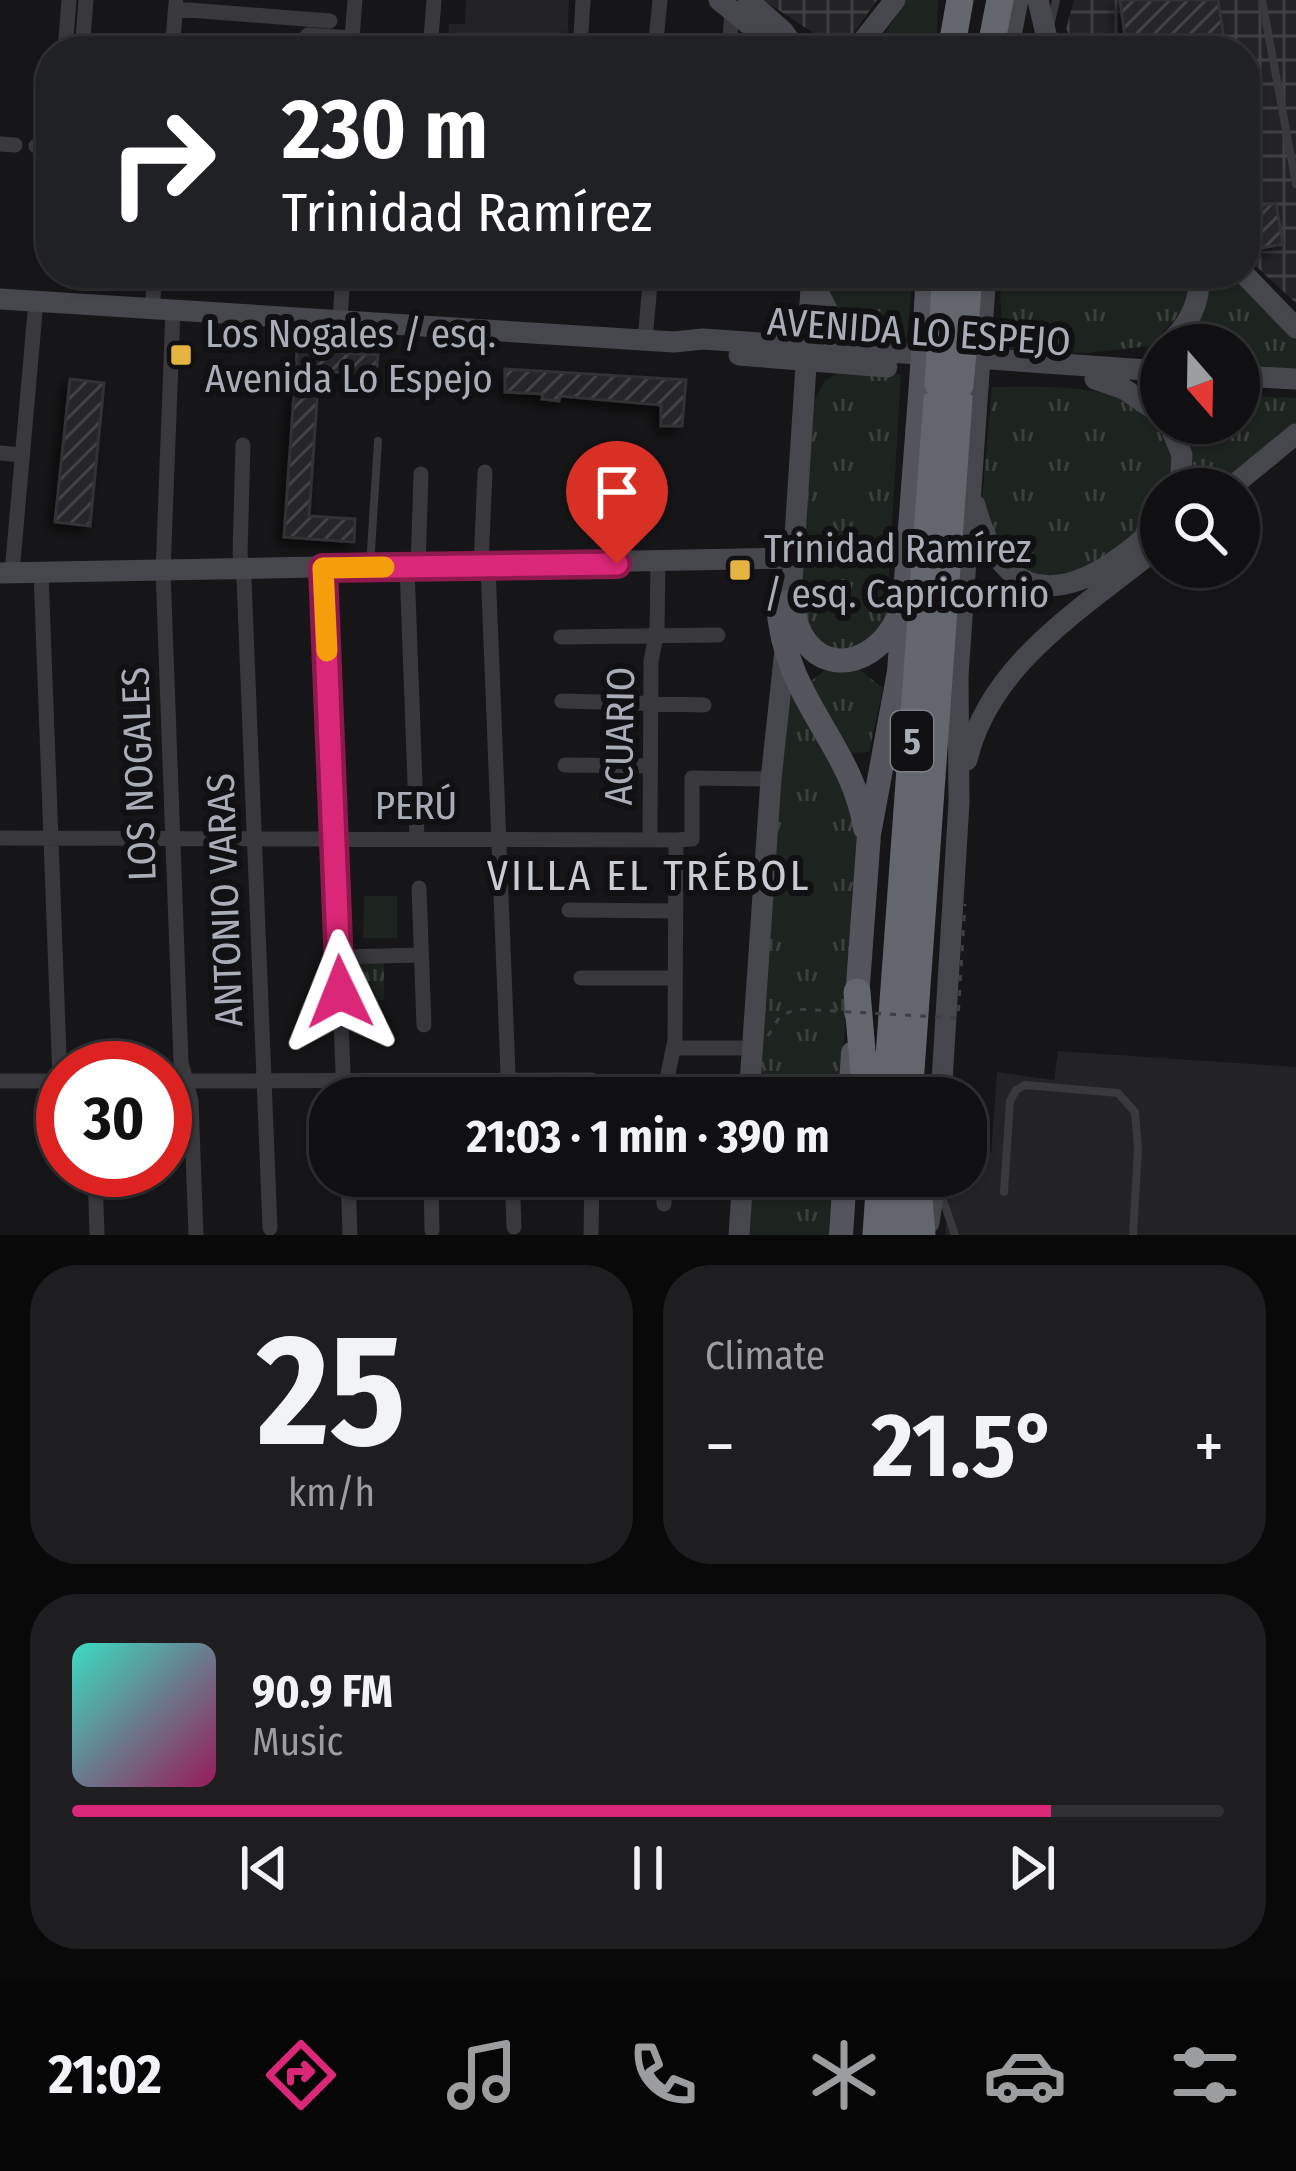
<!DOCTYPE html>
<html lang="en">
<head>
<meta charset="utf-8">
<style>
	body { margin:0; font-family:"Fira Sans Condensed",sans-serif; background:#1e1e20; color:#f1f3f6; height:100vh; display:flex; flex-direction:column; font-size:45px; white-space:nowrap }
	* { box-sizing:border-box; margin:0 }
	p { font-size:39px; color:#9c9d9f }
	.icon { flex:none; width:66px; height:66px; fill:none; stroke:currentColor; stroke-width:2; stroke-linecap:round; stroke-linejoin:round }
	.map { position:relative; height:1235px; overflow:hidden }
	.side { display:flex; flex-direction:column; gap:30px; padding:30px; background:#09090a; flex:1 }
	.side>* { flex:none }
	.hud { position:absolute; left:36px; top:36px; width:1224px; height:252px; border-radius:48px; box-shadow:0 3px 9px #0004,0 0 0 3px #303032; background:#202124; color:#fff; overflow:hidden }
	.needle { width:78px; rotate:160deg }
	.tools { position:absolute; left:1140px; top:324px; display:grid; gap:24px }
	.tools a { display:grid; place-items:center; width:120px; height:120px; border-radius:50%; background:#101012; box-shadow:0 3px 9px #0004,0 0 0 3px #303032; font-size:60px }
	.speed { position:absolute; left:36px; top:1041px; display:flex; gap:24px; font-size:60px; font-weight:700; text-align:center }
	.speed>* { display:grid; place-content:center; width:156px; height:156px; border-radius:50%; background:#101012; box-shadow:0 3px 9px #0004,0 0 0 3px #303032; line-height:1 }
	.speed .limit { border:18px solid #d22; background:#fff; color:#111 }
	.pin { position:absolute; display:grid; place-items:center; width:102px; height:102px; color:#fff; margin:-123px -51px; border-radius:50% 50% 50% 0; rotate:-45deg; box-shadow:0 0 12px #0007 }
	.pin .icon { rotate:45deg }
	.me { position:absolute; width:132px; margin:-66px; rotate:358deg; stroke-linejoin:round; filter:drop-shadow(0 0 9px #0008) }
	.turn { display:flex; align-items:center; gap:42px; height:252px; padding:0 48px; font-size:54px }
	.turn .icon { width:156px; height:156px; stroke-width:2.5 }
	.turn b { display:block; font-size:84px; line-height:102px }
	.big { font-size:90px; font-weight:700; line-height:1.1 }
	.side .tile { flex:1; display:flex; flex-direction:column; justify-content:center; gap:18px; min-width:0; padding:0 42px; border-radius:48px; background:#1e1e20 }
	.side .dial { align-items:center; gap:0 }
	.dial b { font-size:156px; line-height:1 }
	.song { display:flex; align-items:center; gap:36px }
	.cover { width:144px; height:144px; border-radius:18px; background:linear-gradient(135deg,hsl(170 70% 55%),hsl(330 70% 35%)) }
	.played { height:12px; border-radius:6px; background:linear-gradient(90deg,#db2777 85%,#303032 85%) }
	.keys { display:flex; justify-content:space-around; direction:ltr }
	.heat { display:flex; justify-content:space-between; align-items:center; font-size:66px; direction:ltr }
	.side .tiles { flex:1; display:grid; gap:30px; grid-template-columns:1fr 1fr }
	.tile:last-child { grid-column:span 2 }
	.trip { position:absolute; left:309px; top:1077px; width:678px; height:120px; border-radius:48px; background:#101012; box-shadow:0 3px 9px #0004,0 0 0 3px #303032; font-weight:700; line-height:120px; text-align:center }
	.dock { display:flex; height:192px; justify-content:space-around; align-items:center; background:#060607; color:#9c9d9f }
	.dock .icon { width:84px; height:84px }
	.dock .selected { color:#db2777 }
	.dock b { font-size:54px; color:#f1f3f6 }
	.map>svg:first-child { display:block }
</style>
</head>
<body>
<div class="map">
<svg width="1296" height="1235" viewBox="0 0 1296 1235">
	<defs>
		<pattern id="industrial-grid" width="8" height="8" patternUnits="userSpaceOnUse" patternTransform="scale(3)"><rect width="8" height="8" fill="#232225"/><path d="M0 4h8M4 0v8" fill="none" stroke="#403f42"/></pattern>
		<pattern id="grass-tufts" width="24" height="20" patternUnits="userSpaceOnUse" patternTransform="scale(3)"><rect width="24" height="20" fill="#1d231e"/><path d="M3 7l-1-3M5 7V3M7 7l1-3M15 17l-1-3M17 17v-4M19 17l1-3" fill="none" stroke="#3b403c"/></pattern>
		<pattern id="building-hatch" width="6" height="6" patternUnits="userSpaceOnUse" patternTransform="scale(3)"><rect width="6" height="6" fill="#272629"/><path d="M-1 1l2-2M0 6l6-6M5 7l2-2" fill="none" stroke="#444346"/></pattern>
		<filter id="shadow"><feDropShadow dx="-5.5" dy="5.5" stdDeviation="6" flood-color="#0009"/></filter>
	</defs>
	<rect width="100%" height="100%" fill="#161618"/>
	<path fill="#232225" d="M466 0H569L567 50 448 44 449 24H465Z
		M1058 1051 1296 1067V1235H945L950 1176H966V1153H991L997 1072 1054 1080Z"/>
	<path fill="url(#industrial-grid)" d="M763 0H877L841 51Z
		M1074 0H1296V303L1245 256V51H1078L1066 29Z"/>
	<path fill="url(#grass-tufts)" d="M906 0H938L936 51H874Z
		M823 273H913L906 347 861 339 827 301Z
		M1000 273H1189L1186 308 1149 346 1088 353 1002 350Z
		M1207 273H1230L1296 334V375L1239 370V345H1177Z
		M839 373 901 374 886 622 866 649 826 653 795 609 808 411 825 381Z
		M992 387C1044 387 1151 380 1172 442 1176 455 1172 475 1172 489H1161V511L1154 521 1083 575 1032 576 1001 554 982 500Z
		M1239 395 1296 398V432L1224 489H1186L1178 423H1239Z
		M828 668 860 670 883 688 869 752 847 753 810 682Z
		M787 676 859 822 840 1098H755Z
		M348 963H384V1000H348Z
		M750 1176H835L832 1235H746Z"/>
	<path fill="#1d231e" d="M811 847 835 857 829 949C808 952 802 963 781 947L787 866 800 849Z
		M364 896H397V938H363Z"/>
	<path fill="url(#building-hatch)" stroke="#313134" stroke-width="3" filter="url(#shadow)" d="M1120 0H1218L1226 51H1127Z
		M1276 203 1283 244 1245 251V209Z
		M297 350 378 355 376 375 319 371 309 516 355 519 354 542 284 537Z
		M505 369 686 380 682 426H661V405L560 396 559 401 542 399 543 394 505 392Z
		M70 379 104 383 90 526 55 522Z"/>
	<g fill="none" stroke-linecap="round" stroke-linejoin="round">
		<path stroke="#38383d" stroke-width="8" d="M1262 0 1296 184
			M1051 22 1056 0
			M370 566 378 441
			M1004 1192 1010 1101 1016 1090 1025 1085 1118 1093 1135 1112 1138 1149 1133 1235
			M942 1197 955 1235"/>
		<path stroke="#38383d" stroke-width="15" d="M176 9 330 21
			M65 51 69 0
			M82 51 86 0
			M172 51 176 3
			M301 51 303 40 308 35 352 38
			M351 51 355 0
			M430 51 434 0
			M580 51 583 0
			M655 51 660 0
			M729 51 732 11
			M0 144 15 145
			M36 146 51 147
			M47 211 51 166
			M152 309 155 273
			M173 310 163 571 181 1062 191 1101 196 1235
			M340 320 343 273
			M645 340 651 273
			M243 445 240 554 244 580 270 1228
			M0 453 22 455
			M481 566 485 472
			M488 566 509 1098
			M407 567 417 838
			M418 567 421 474
			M323 568 344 1098
			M41 572 60 1081
			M12 573 36 301
			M561 637 718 635
			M562 701 704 705
			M565 765 650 766
			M0 838 676 840 692 839V778L771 779
			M650 838 651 661 657 631 658 563
			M419 888 424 1025
			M569 910 676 911
			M339 957 421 955
			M581 978H675
			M674 1048H752
			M0 1081H63
			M165 1081 592 1080 612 1089H664
			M663 1098 675 1040 676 840
			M95 1170 97 1235
			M348 1176 350 1235
			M431 1176 432 1230
			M512 1176 514 1227
			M664 1176V1204
			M591 1235 592 1176"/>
		<path stroke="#46474d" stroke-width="21" d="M719 0 782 51
			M748 0 783 31 797 51
			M1038 0 1050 51
			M855 51 895 0
			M1008 51 1018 0
			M1243 273 1296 328
			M814 284 835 325 864 347
			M0 299 674 342 703 339 1161 371
			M981 343 986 273
			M1166 345C1189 326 1201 303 1199 273
			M739 355 887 367
			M1239 376 1296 379
			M1095 379 1124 389 1161 414
			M1169 423 1182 455 1180 489
			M1229 489 1296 434
			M975 505C1008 629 1093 590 1161 522
			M0 573 794 558
			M790 613 812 273
			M967 760C990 661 1087 606 1161 545
			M749 1098 771 779 785 650
			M941 1098 959 802 958 676 978 387
			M929 1223 936 1176
			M739 1235 743 1176"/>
		<path stroke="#54555c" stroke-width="24" d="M924 339 928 273
			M792 601C798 675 869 680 899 616
			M778 603C783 700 852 743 865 828
			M856 1012 869 834 899 672 921 383
			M850 1098 853 1053
			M841 1235 845 1176"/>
		<path stroke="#64666e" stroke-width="27" d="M951 51 960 0
			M990 51 1000 0
			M941 340 946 273
			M964 342 969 273
			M857 992 866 1098
			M886 1098 938 384
			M909 1098 960 385
			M917 1176 922 1235
			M876 1235 880 1176
			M899 1235 903 1176"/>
		<path stroke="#3e3f44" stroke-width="3" stroke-dasharray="6 9" stroke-linecap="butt" d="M768 1036 780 1016 797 1009 958 1018 965 904"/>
		<path stroke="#46474d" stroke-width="21" d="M978 387 981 343"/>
		<path stroke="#54555c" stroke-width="24" d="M921 383 924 339"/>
		<path stroke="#64666e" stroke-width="27" d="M938 384 941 340
			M960 385 964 342"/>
	</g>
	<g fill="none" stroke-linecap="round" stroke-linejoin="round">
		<g stroke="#8e194d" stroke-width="30">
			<path id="route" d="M340 992 323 568 617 564"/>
		</g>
		<use href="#route" stroke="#db2777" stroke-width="21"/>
		<path stroke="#f59e0b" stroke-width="21" d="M327 651 323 568 384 567"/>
	</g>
	<g fill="#e5b342" stroke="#111113" stroke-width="4.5">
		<rect x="169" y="343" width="24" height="24" rx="6"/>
		<rect x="728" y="558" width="24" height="24" rx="6"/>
	</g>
	<g text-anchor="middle" stroke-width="12" stroke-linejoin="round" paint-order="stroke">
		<rect fill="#111113" stroke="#7b7e86" stroke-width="3" x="891" y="711" width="42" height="60" rx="9"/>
		<g font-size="36" font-weight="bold" fill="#a9adb7">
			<text x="912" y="754">5</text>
		</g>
		<g font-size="39" fill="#a9adb7" stroke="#111113">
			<text transform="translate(919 331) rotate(4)" y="14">AVENIDA LO ESPEJO</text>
			<text transform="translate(619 736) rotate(-89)" y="14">ACUARIO</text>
			<text transform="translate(138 774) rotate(-92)" y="14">LOS NOGALES</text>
			<text x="416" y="819">PERÚ</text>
			<text transform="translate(224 900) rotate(-92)" y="14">ANTONIO VARAS</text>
		</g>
		<g font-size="39" fill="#a9adb7" stroke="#111113" text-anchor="start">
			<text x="205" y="347">Los Nogales / esq.<tspan x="205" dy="45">Avenida Lo Espejo</tspan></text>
			<text x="764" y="562">Trinidad Ramírez<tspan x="764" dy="45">/ esq. Capricornio</tspan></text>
		</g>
		<g font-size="42" letter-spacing="3" fill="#caccd3" stroke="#111113">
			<text x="649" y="890">VILLA EL TRÉBOL</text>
		</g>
	</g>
</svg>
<div class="tools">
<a><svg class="needle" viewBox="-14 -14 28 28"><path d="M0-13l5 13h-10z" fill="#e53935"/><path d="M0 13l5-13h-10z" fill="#9c9d9f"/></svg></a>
<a><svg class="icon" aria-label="search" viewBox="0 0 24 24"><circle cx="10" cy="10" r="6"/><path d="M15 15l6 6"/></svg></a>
</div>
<div class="speed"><div class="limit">30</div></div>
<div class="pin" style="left:617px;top:564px;background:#d93025"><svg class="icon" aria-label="arrive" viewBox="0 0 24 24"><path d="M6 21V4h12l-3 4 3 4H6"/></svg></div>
<svg class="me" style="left:340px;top:992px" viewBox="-20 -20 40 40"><path d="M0-17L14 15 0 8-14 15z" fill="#db2777" stroke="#fff" stroke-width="4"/></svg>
<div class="trip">21:03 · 1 min · 390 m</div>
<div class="hud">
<div class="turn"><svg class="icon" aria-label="right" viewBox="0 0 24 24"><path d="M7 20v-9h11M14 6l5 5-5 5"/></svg><div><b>230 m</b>Trinidad Ramírez</div></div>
</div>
</div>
<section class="side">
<div class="tiles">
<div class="tile dial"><b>25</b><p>km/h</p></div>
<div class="tile"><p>Climate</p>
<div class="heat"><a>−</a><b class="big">21.5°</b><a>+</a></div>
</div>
<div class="tile">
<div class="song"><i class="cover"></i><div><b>90.9 FM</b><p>Music</p></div></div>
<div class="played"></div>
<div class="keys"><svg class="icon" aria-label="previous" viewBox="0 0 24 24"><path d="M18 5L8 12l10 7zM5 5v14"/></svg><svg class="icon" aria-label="pause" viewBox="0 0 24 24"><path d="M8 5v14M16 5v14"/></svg><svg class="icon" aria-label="next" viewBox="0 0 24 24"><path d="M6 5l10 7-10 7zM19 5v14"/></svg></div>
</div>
</div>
</section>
<nav class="dock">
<b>21:02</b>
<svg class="icon selected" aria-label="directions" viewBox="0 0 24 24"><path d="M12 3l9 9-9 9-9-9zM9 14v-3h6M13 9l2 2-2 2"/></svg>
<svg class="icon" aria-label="music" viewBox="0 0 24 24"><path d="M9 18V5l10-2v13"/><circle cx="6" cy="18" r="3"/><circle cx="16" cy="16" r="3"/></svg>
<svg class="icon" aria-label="phone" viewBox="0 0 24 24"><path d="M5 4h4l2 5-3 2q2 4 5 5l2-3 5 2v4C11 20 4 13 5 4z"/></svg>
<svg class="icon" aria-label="climate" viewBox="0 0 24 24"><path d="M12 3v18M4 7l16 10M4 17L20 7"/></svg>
<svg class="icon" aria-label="car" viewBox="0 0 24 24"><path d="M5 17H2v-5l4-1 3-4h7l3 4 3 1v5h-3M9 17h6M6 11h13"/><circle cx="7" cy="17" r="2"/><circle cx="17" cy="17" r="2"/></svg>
<svg class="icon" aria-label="filters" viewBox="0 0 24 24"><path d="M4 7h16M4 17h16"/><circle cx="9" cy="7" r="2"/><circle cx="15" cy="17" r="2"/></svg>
</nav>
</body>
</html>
